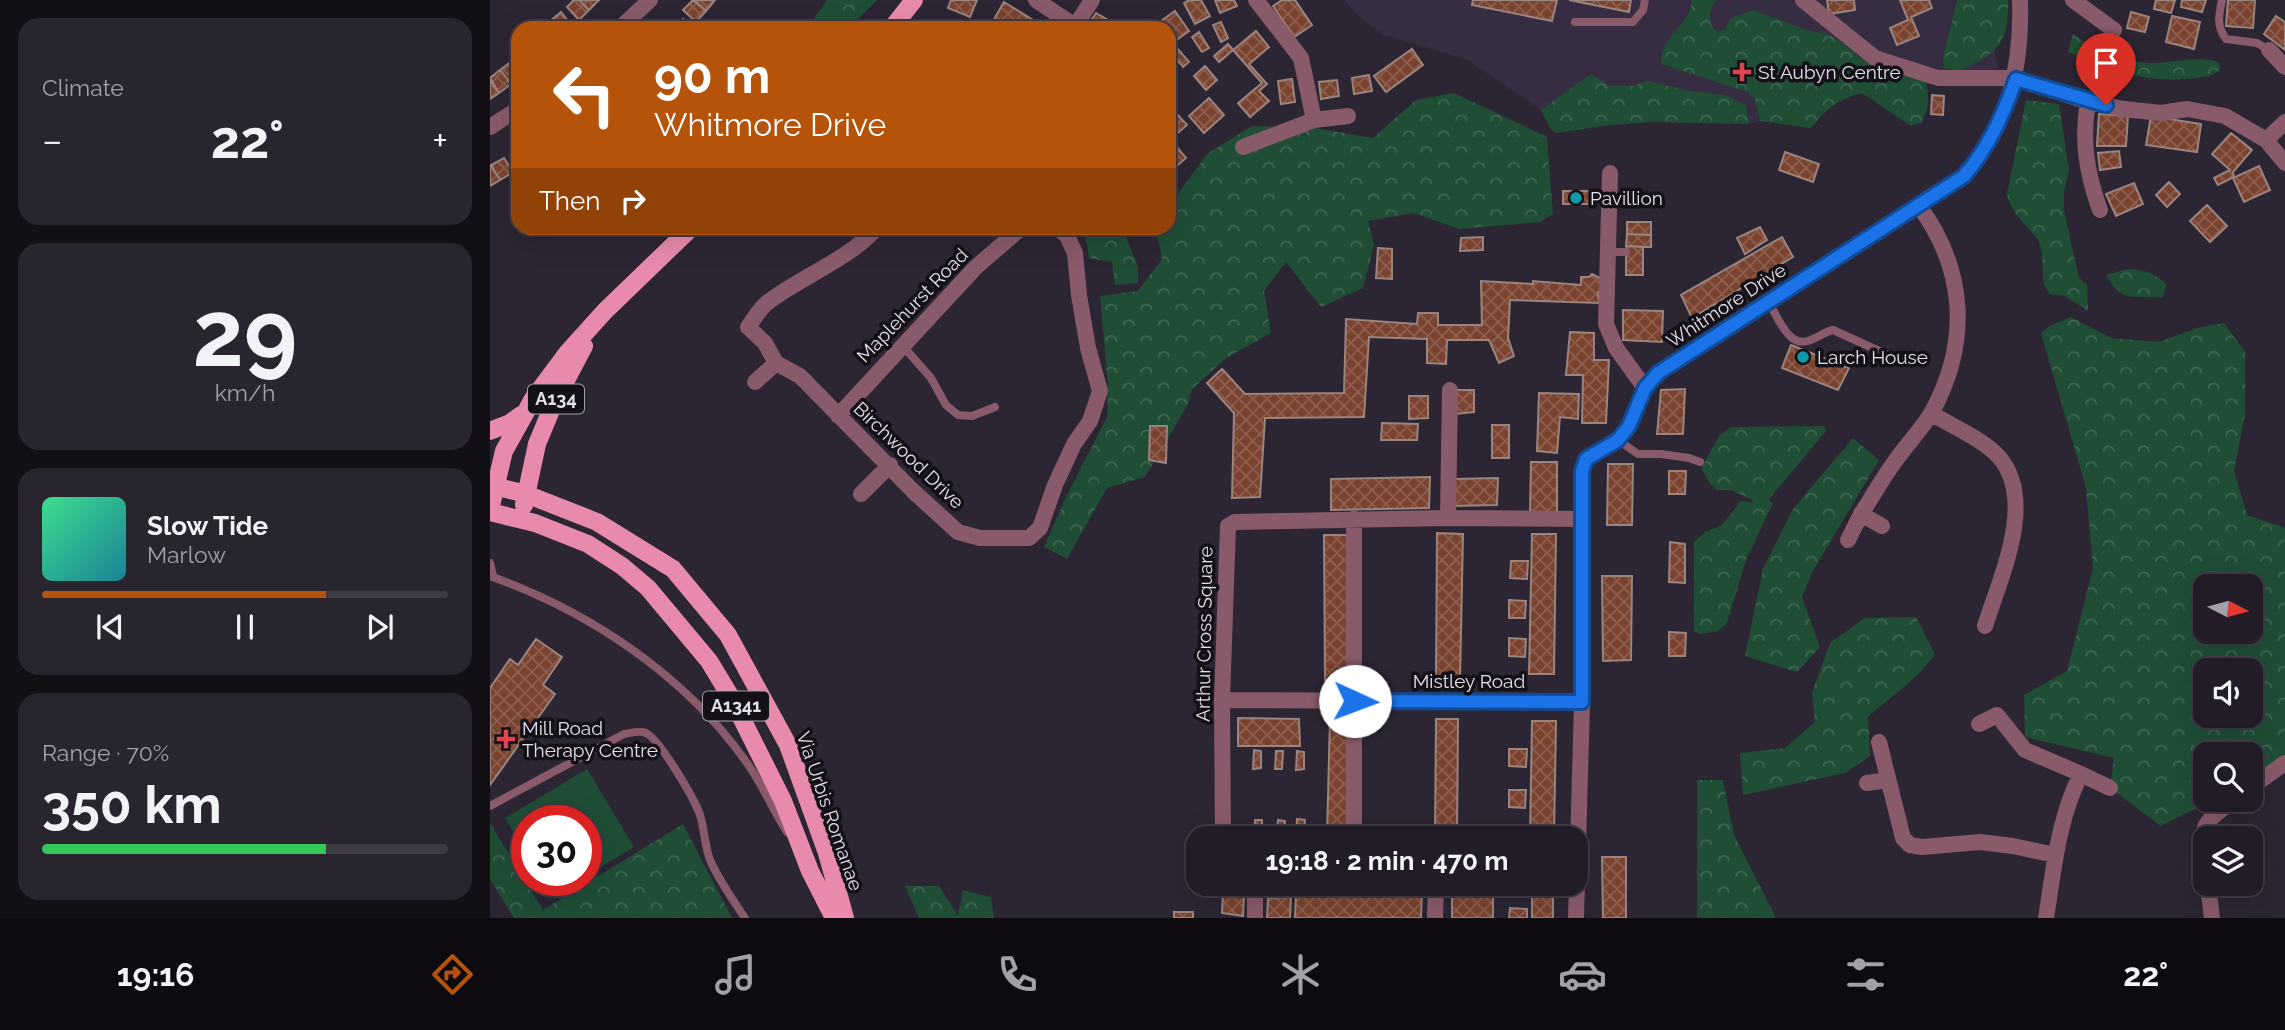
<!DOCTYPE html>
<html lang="en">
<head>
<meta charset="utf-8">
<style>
	body { margin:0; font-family:Raleway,sans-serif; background:#29252f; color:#f1f3f6; height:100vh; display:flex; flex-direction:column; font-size:26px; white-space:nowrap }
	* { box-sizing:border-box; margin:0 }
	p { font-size:23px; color:#a2a1a7 }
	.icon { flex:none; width:38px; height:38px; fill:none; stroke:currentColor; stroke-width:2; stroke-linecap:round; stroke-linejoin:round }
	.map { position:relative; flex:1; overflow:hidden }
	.sheet { display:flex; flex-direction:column; gap:18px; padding:18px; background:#120f15; width:490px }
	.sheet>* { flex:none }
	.banner { position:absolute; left:21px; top:21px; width:665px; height:214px; border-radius:21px; box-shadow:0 7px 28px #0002,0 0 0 2px #3e3a44; background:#b45309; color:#fff; overflow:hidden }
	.needle { width:46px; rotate:96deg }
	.buttons { position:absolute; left:1703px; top:574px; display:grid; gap:14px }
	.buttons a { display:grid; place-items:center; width:70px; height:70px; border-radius:14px; background:#211c27; box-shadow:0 7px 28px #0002,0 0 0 2px #3e3a44; font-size:35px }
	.speed { position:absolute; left:21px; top:805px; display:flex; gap:14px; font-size:35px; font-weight:700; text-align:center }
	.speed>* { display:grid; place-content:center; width:91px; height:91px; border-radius:50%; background:#211c27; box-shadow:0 7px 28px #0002,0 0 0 2px #3e3a44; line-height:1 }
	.speed .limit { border:10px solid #d22; background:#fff; color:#111 }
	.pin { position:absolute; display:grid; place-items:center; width:60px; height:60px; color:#fff; margin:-72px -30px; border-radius:50% 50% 50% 0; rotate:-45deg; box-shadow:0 0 7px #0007 }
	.pin .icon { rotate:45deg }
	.me { position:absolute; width:77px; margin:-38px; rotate:92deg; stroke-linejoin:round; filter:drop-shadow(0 0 5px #0008) }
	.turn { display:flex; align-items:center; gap:24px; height:147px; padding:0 28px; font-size:32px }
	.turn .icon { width:91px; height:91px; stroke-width:2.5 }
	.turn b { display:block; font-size:49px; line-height:60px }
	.then { display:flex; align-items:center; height:66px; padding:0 28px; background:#0003; gap:14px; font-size:26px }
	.big { font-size:52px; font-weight:700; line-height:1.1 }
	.sheet .card { flex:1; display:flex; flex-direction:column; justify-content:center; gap:10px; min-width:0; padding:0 24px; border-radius:21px; background:#29252f }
	.sheet .dial { align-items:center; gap:0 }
	.dial b { font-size:91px; line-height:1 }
	.song { display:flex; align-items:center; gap:21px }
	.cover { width:84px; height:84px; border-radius:10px; background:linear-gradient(135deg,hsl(150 70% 55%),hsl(190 70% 35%)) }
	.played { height:7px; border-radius:4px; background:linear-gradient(90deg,#b45309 70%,#3e3a44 70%) }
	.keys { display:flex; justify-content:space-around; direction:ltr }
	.heat { display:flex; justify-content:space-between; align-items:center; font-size:38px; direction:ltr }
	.charge { height:10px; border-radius:5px; background:linear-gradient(90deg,#34c759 70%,#3e3a44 0) }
	.trip { position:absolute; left:696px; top:826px; width:402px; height:70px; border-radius:21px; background:#211c27; box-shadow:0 7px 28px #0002,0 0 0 2px #3e3a44; font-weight:700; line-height:70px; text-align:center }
	.menu { display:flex; height:112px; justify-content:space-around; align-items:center; background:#0d0b10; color:#a2a1a7 }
	.menu .icon { width:49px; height:49px }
	.menu .current { color:#b45309 }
	.menu b { font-size:32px; color:#f1f3f6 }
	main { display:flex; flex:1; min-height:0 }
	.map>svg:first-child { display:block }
</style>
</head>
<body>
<main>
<section class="sheet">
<div class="card"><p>Climate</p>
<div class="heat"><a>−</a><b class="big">22°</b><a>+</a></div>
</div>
<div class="card dial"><b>29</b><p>km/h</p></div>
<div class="card">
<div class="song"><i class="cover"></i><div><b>Slow Tide</b><p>Marlow</p></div></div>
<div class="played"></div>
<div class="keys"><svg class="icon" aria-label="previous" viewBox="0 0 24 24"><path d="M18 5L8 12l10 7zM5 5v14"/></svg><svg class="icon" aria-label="pause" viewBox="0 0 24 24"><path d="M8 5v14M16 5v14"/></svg><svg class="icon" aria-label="next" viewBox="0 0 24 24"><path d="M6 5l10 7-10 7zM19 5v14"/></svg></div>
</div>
<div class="card"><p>Range · 70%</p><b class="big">350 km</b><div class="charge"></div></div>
</section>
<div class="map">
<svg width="1795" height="918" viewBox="0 0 1795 918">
	<defs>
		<pattern id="forest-crowns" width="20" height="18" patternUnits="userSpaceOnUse" patternTransform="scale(1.75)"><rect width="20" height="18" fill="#1f4e35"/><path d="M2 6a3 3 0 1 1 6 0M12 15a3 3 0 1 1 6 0" fill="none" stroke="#3f6752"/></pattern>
		<pattern id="building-cross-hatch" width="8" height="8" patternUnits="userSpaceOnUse" patternTransform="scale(1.75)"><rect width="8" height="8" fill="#7a4330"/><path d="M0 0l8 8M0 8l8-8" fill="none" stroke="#8d5e4e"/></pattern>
	</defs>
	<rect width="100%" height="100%" fill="#2c2534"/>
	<path fill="#362d42" d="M855 0H1495L1511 85 1437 84 1438 106 1436 114 1432 122 1421 126 1373 93 1358 97 1338 107 1321 128 1270 121 1259 124 1194 121 1120 125 1066 133 1060 128 1051 110 978 60 894 35 870 18Z"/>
	<path fill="#1f4e35" d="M97 769 144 847 96 876V821H37V855L15 818Z
		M52 880H89L62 897Z"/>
	<path fill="url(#forest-crowns)" fill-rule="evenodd" d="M337 0H387L359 28H317Z
		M1202 0H1226C1219 13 1216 21 1227 32L1235 29 1241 18 1263 10 1316 30 1338 34 1360 48 1370 58 1432 78C1442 90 1438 109 1432 122L1421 126 1372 93C1347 100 1337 108 1321 128L1270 121 1265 99 1258 92 1171 64C1170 35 1201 25 1202 0Z
		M1467 0H1518C1519 44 1508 52 1470 71L1454 68 1453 60Z
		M1583 34C1606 51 1631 61 1659 63 1677 64 1716 54 1729 63L1730 70C1723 76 1714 77 1705 78 1660 84 1618 71 1578 52Z
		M1101 74 1120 86H1144L1157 81 1200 91 1235 95 1256 105 1259 124 1159 122 1120 125 1066 133 1060 128 1051 110Z
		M964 93 1057 137 1063 214 1050 222 969 229 924 213 878 221 884 245 873 288 831 307 796 262 774 291 781 333 736 358 702 389 698 404 655 477 617 488 577 559 554 547 576 497 617 417 618 385 610 296 648 291 672 259 666 228H679V206L717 154 762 126 825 128 883 138 926 100Z
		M1536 100 1569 104 1579 171 1574 192V211L1589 278 1597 284 1598 311 1575 296 1560 294 1554 285C1552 272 1554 251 1548 240 1537 224 1521 215 1517 194Z
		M595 232 635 235 648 267V283L625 285 622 262 599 258Z
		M1637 269C1652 269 1665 273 1677 285L1672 298C1644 294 1632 305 1616 275Z
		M1581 317 1621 338 1669 342 1707 328 1734 323 1755 352V414L1744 471 1757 515 1795 528V760L1761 779 1760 754H1715V800H1722L1671 826 1620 788 1624 758 1535 737 1534 695 1577 671 1603 568 1596 488 1551 333 1558 327ZM1715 586H1760V632H1715ZM1715 670H1760V716H1715Z
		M1333 426 1337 430 1278 500 1283 503 1256 560 1237 623 1228 631 1210 634 1204 631V542L1215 532 1232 525 1251 501 1263 503 1261 499 1241 490H1227L1221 485 1211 468 1230 435 1241 427Z
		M1363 438 1389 460 1323 571 1312 597 1330 647 1307 672 1255 656 1273 569 1303 509Z
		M1426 617 1445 654C1428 679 1400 697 1378 717L1380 756 1355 773 1253 795 1250 753 1295 748 1325 722 1322 693 1340 643 1375 618Z
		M1207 780H1233L1244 835 1286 918H1207Z
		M0 823 53 910 193 824 242 918H24L0 879Z
		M415 886H449L468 916 473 890 501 897 504 918H429Z"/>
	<path fill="url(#building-cross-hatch)" stroke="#9a847d" stroke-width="2" d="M84 0H89L99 10 89 20 77 7Z
		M89 0H109L99 10Z
		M203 0 216 11 206 22 193 10Z
		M204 0H225L216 11Z
		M461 0H487L480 17 458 8Z
		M699 0H711L720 16 705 24 694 3Z
		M725 0H744L747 6 730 13Z
		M792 0H805L822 25 804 37 783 6Z
		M983 0H1067L1062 21 982 5Z
		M1079 0H1141L1139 12Z
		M1337 0H1364L1365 10 1339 14Z
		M1410 0H1439L1442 8 1421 17 1429 36 1407 45 1400 28 1418 20Z
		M1666 0H1685L1681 13 1664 9Z
		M1692 0H1716L1712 12 1691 7Z
		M1738 0H1765L1763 28 1736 26Z
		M514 2 556 28H499Z
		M685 11 699 31 685 41 679 32V28H676L671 21Z
		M71 12 82 26 80 28H62L58 23Z
		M1641 12 1659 17 1655 32 1637 28Z
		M606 13 625 24 623 28H596Z
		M1682 16 1710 22 1704 49 1676 42Z
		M1786 16 1795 22V50L1774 34Z
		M193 19 202 28H183Z
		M731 22 738 38 731 42 723 25Z
		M766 31 779 47 759 64 777 84 769 91 779 101 760 117 748 103 772 83 743 50Z
		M709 32 719 48 712 52 702 37Z
		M738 44 743 50 729 62 724 56Z
		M687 48 699 62 693 67 684 56 679 61V50L681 53Z
		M922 49 933 65 896 92 884 76Z
		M22 61 28 69V78L21 84 10 70Z
		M715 66 727 80 716 90 704 76Z
		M10 70 21 84 9 93 0 78Z
		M879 75 882 91 864 94 862 78Z
		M802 79 805 102 791 104 788 81Z
		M0 80 9 93 0 99Z
		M847 80 849 96 831 99 829 82Z
		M1442 95 1454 96 1453 115 1441 114Z
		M719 98 734 115 714 133 699 116Z
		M687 114 697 125 683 137 679 132V120Z
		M1609 114 1638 116 1636 146H1607Z
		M1661 116 1711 124 1707 152 1656 145Z
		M1741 133 1762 150 1743 172 1744 177 1728 185 1724 178 1740 170 1722 154Z
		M681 140 696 158 679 173V142Z
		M1629 151 1631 167 1610 170 1608 153Z
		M1295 152 1329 164 1323 182 1289 170Z
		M14 158 23 172 10 180 1 165Z
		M1 165 10 180 0 186V166Z
		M1769 166 1780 190 1754 202 1743 178Z
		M1679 182 1690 194 1677 207 1666 195Z
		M1644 183 1653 204 1626 216 1616 194Z
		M1073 191H1099V204H1073Z
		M1717 205 1737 226 1720 242 1700 221Z
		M1137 222H1161V235L1137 234Z
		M1270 227 1277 240 1255 254 1247 238Z
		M1137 234 1161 235V247L1136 246Z
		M993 237V250L970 251 971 238Z
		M1292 237 1303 257 1202 318 1191 295Z
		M1136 246 1153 247V275H1136Z
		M888 248 902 249V279L886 278Z
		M1102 274 1117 282 1116 292H1108L1109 303 1020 300 1018 338 1024 356 1009 363 999 340H957L956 364 937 363V339L879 337 874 417 775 418 770 497 742 498 744 413 717 383 732 369 755 394 854 393 856 319 927 324 928 313H948V325H992L991 281 1043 284V281L1091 285V277H1099Z
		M1133 310 1173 311 1172 342 1133 340Z
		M1080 332 1104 333V360H1119L1116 423H1092L1093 375H1076Z
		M1301 345 1359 368 1348 390 1292 368Z
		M1195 389 1193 434H1167L1171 390Z
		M965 390H984V412L965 414Z
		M1049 393 1089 394 1088 419 1070 417 1067 453 1047 451Z
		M919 396H938V418L919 419Z
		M892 423 928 424 927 440H891Z
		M1002 425H1019V458H1002Z
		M660 426H677L676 463 659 460Z
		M1041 462H1067V513L1040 512Z
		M1118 464H1143L1142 525H1117Z
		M1179 471H1196L1195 494H1179Z
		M940 477 939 508 841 510V479Z
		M1008 478 1007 505 963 506 964 479Z
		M947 533 973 534 970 680H946Z
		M1042 534H1066L1064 674H1039Z
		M834 535H858V680H835Z
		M1180 542 1195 544V583L1179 582Z
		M1021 561H1038L1037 579 1020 578Z
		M1112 576H1142L1141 660 1113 661Z
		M1019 600 1036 601 1035 618H1019Z
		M1179 632 1196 633 1195 656H1179Z
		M1019 638 1036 639 1035 657 1019 656Z
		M46 639 72 657 53 685 65 694 0 785V688L20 659 28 665Z
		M840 716H859L857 838H837Z
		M748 718 809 719 810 746H748Z
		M946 719H968L967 838H945Z
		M1042 721H1066L1064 838H1040Z
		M1019 749H1037L1036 767 1019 766Z
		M764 750 771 751V768L763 769Z
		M786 751H793L792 769H785Z
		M807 751 814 752V769L806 770Z
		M1019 790H1036L1035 808 1019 807Z
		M807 819 815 820 814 838H806Z
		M765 820H772V838H764Z
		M788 820 795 821 794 838H786Z
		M1019 829 1036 830V838H1019Z
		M1112 857H1136V918H1113Z
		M806 892H932L931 918H805Z
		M733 893 754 895 753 916 732 913Z
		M1063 895V918H1042V896Z
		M801 897 800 918H777L778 898Z
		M962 897H1003V918H962Z
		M1020 908 1037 909V918H1019Z
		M684 912H703V918H684Z"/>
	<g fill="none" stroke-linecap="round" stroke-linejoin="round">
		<path stroke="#895a6a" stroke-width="8" d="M1732 0C1729 15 1726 26 1736 39L1767 43 1779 50
			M1085 22H1143L1153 10 1155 0
			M1118 252H1136
			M1279 303C1287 315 1298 347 1317 341 1327 339 1333 332 1343 330L1398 355
			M412 345 441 378 456 405 468 415 482 416 505 407
			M1128 440 1148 454H1171L1199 458 1210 462
			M0 563 3 576
			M0 576C100 612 195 675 257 763 272 784 283 810 297 832
			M0 806 134 734C142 733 149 730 156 733 170 740 204 798 210 815 215 830 214 847 221 862 230 882 243 900 255 918"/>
		<path stroke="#895a6a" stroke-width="16" d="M546 0 585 26
			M766 0 811 58 824 120
			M1313 0 1385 58 1448 78H1526L1598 102 1634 109 1671 113 1697 109 1735 116 1776 140 1795 163
			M1583 0 1624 30
			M130 28 160 0
			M584 28 602 0
			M1779 50 1795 67
			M1598 102C1591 140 1597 174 1610 210
			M0 127 28 109
			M1776 140 1795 122
			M753 147 824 120 858 116
			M1120 173 1116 324 1126 348 1155 388
			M387 228C356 261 314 275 278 302 270 308 264 319 258 327L275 343 286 363 310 376 423 491 468 532 490 538H539L550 528 565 485 584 444 600 421 610 391 598 348 589 295 585 253 577 236 568 228
			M265 382 286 363
			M1441 413C1461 426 1493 439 1509 457 1547 501 1510 578 1495 626
			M348 416 486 267 531 228
			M371 494 400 465
			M958 518 960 390
			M864 519V838
			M1392 526 1371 514C1383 496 1393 477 1406 460 1417 444 1432 429 1442 412 1480 342 1476 270 1429 206
			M1358 540 1371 514
			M732 700 1092 702
			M1489 724 1507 715 1535 750 1591 774C1568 819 1564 869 1556 918
			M1389 742 1413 838 1420 845 1432 847 1490 842 1523 846 1565 855
			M1591 774 1620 788
			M1377 783 1398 780
			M1760 788 1795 763
			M733 838 732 700 738 526 745 522 958 518 1093 519
			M1715 863C1710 823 1713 823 1745 800
			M765 884V918
			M1718 884 1722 918
			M945 918 946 884
			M1086 918 1092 702V471L1096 459 1128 440 1139 426 1155 388 1168 373 1474 176C1519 125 1532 67 1530 0"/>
		<path stroke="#e88aab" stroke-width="18" d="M402 28 424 0
			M0 431 20 423 31 415
			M0 485 36 494 107 522 183 569 238 635 298 745 337 853 355 918
			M34 505 47 444 64 403 94 346
			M0 510 14 451 43 399 78 352 115 311 201 228
			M0 512 45 523 98 544 132 566 158 588 219 661 242 699 293 801 320 871 344 918"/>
	</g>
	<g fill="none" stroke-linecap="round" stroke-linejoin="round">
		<g stroke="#114b97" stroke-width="18">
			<path id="route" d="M865 701 1092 702V471L1096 459 1128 440 1139 426 1155 388 1168 373 1474 176C1499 147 1513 115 1526 79L1616 105"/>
		</g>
		<use href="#route" stroke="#1a73e8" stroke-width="12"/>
	</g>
	<g fill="#e0444e" stroke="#131017" stroke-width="2.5">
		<path d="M1248.5 61.5h7v7h7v7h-7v7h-7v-7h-7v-7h7z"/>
		<path d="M12.5 728.5h7v7h7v7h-7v7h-7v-7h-7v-7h7z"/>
	</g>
	<g fill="#0f9aa8" stroke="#131017" stroke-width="2.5">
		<circle cx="1086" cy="198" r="7"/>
		<circle cx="1313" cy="357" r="7"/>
	</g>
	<g text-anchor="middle" stroke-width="7" stroke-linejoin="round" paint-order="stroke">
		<g fill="#131017" stroke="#a5a1ab" stroke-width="2">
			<rect x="38" y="384.5" width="56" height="29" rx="5"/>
			<rect x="213" y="691.5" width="66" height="29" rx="5"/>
		</g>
		<g font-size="18" font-weight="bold" fill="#e3dfea">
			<text x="66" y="405">A134</text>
			<text x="246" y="712">A1341</text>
		</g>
		<g font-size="19" fill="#e3dfea" stroke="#131017" text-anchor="start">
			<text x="1268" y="79">St Aubyn Centre</text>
			<text x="1100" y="205">Pavillion</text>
			<text x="1327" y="364">Larch House</text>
			<text x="32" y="735">Mill Road<tspan x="32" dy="22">Therapy Centre</tspan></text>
		</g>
		<g font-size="19" fill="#e3dfea" stroke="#131017">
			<text transform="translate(422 305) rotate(-46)" y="7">Maplehurst Road</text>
			<text transform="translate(1236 305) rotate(-33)" y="7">Whitmore Drive</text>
			<text transform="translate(419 455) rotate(44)" y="7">Birchwood Drive</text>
			<text transform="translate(714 634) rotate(-89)" y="7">Arthur Cross Square</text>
			<text x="979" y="688">Mistley Road</text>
			<text transform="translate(340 811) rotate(71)" y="7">Via Urbis Romanae</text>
		</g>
	</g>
</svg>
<div class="buttons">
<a><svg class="needle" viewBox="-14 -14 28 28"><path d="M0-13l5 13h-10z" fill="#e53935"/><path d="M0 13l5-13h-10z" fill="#a2a1a7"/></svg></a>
<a><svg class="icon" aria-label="sound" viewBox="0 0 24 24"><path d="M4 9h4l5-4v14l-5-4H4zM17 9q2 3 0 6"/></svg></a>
<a><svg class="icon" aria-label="search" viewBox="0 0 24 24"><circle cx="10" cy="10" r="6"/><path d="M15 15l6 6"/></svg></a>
<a><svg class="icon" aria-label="layers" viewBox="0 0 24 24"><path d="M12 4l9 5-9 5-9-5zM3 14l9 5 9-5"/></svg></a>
</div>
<div class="speed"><div class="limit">30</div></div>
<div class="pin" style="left:1616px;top:105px;background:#d93025"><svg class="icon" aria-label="arrive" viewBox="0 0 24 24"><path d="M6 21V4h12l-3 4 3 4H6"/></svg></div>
<svg class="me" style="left:865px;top:701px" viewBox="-20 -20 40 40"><circle r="19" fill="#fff"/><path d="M0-13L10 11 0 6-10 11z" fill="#1a73e8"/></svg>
<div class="trip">19:18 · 2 min · 470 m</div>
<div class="banner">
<div class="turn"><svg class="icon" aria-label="left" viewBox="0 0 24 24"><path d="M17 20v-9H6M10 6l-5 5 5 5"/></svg><div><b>90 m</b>Whitmore Drive</div></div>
<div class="then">Then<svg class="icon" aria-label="right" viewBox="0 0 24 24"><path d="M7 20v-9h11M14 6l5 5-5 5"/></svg></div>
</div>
</div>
</main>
<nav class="menu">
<b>19:16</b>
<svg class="icon current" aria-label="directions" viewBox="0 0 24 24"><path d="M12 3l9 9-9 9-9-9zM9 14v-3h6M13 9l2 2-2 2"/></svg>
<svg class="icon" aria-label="music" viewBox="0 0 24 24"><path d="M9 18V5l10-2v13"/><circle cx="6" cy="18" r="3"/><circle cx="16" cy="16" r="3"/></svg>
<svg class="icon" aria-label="phone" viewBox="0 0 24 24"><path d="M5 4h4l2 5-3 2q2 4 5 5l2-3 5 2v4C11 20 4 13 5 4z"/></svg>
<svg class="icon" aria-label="climate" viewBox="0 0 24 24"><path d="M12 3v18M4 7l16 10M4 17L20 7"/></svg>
<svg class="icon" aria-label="car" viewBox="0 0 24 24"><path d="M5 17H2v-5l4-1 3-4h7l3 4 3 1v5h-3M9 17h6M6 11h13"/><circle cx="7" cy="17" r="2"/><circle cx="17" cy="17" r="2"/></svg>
<svg class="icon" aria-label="filters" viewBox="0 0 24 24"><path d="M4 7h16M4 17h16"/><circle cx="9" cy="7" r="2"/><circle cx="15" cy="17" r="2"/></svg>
<b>22°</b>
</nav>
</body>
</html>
